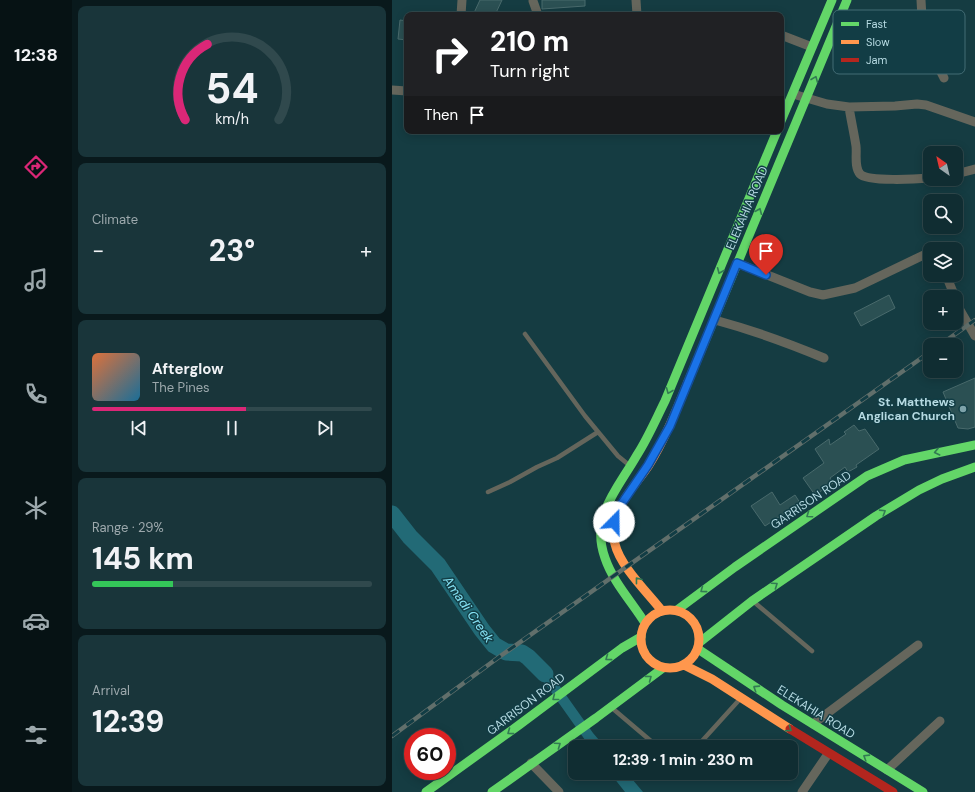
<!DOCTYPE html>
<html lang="en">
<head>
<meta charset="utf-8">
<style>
	body { margin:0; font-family:"DM Sans",sans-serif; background:#19353a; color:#f1f3f6; height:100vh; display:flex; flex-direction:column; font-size:15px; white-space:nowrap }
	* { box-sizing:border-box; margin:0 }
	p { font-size:13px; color:#9ca8ac }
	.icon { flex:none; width:22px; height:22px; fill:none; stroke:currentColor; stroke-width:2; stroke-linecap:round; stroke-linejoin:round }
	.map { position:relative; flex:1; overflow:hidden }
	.panel { display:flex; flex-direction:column; gap:6px; padding:6px; background:#09191c; width:320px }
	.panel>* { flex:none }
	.banner { position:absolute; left:12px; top:12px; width:380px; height:122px; border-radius:8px; box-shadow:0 2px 10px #0003,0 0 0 1px #30494d; background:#202124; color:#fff; overflow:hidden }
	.needle { width:26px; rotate:326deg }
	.tools { position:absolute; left:531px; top:146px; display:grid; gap:8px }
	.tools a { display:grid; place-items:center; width:40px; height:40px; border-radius:8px; background:#102d32; box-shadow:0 2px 10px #0003,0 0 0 1px #30494d; font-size:20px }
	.speed { position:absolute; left:12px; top:728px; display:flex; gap:8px; font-size:20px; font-weight:700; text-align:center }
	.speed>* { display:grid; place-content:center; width:52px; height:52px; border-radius:50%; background:#102d32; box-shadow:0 2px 10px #0003,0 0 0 1px #30494d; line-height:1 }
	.speed .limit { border:6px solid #d22; background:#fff; color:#111 }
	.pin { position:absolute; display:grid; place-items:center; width:34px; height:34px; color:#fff; margin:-41px -17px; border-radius:50% 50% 50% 0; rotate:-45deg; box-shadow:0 0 4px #0007 }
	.pin .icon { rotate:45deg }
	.me { position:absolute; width:44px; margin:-22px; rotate:22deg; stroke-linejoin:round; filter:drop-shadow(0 0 3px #0008) }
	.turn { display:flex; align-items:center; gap:14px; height:84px; padding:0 20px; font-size:18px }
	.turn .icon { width:52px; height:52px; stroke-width:2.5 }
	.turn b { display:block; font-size:28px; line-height:34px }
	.then { display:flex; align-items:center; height:38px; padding:0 20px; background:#0003; gap:8px; font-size:15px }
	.big { font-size:30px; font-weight:700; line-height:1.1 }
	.panel .card { flex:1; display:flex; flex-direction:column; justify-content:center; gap:6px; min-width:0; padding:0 14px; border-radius:8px; background:#19353a }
	.panel .dial { align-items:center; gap:0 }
	.dial svg { height:104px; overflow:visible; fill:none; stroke:#30494d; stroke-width:7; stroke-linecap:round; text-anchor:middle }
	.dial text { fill:#f1f3f6; stroke:none }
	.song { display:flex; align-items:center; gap:12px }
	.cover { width:48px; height:48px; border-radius:6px; background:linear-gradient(135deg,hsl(20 70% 55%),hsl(200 70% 35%)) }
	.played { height:4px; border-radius:2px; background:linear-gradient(90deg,#db2777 55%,#30494d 55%) }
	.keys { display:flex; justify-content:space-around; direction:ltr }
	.heat { display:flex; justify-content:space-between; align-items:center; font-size:22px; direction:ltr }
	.charge { height:6px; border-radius:3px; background:linear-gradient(90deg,#34c759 29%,#30494d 0) }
	.trip { position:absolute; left:176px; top:740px; width:230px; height:40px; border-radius:8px; background:#102d32; box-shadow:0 2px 10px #0003,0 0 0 1px #30494d; font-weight:700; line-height:40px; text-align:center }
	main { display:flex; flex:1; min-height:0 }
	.dock { display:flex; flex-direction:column; width:72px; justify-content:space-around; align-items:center; background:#061214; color:#9ca8ac }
	.dock .icon { width:28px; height:28px }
	.dock .on { color:#db2777 }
	.dock b { font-size:18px; color:#f1f3f6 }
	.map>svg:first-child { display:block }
</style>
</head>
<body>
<main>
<nav class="dock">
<b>12:38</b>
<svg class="icon on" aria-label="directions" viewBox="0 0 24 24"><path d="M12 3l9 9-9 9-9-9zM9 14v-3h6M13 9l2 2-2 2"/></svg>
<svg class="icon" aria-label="music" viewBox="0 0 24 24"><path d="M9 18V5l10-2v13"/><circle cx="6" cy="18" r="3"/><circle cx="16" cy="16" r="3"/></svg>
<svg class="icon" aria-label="phone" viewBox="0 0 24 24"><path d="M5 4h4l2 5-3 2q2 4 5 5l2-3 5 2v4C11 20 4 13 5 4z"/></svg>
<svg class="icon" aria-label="climate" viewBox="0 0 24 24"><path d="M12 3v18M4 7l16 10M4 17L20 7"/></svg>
<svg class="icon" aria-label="car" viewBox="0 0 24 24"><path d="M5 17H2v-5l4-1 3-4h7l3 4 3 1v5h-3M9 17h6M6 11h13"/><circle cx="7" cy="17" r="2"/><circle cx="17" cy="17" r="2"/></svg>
<svg class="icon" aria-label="filters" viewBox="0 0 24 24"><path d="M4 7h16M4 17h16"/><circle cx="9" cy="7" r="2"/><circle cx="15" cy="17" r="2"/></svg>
</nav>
<section class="panel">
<div class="card dial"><svg viewBox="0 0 100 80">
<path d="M14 69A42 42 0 1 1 86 69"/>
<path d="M14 69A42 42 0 0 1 31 11" stroke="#db2777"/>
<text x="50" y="56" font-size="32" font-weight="700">54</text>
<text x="50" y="72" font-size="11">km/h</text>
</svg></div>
<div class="card"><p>Climate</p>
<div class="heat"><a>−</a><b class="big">23°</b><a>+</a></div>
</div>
<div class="card">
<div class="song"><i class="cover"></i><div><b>Afterglow</b><p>The Pines</p></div></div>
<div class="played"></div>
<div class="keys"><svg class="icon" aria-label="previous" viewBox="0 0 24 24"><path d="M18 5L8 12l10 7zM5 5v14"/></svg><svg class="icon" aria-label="pause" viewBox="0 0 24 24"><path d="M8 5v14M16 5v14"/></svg><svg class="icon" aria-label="next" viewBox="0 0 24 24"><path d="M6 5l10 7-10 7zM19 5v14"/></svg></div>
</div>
<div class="card"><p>Range · 29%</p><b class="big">145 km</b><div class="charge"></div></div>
<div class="card"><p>Arrival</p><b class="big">12:39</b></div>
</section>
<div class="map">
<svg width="583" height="792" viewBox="0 0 583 792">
	<rect width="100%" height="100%" fill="#153c42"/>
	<path fill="#226a76" d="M138 656 157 671 201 733 213 747H198L135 658Z
		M218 773H235L251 792H233Z"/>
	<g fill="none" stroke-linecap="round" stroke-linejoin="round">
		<path stroke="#226a76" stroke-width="17" d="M0 514 18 537 46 565 90 630 102 645 114 652 130 653 136 657 153 674"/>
	</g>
	<path fill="#2b5053" stroke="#496a6c" d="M88 0H110L103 15H81Z
		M150 0H193V6L150 9Z
		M8 20 15 21V40L6 39Z
		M497 295 503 308 469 326 462 313Z
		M583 378V427L576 429 566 428 551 392Z
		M462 425 467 431 473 429 487 449 464 465 465 467 456 472 453 467 438 478 441 483 423 495 411 478 432 463 423 449 437 439 438 445 454 434 452 432Z
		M380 492 388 505 403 495 412 509 400 517 396 511 373 526 359 506Z"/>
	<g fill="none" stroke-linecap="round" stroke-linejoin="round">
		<path stroke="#65665c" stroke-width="4.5" d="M133 334 193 416 226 456 237 465
			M96 492 118 482 145 467 165 458 206 432
			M362 602 420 651
			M220 708 266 747
			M300 747 310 741 348 699"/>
		<path stroke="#65665c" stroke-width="9" d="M244 0 245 15
			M529 0 531 36 552 78
			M141 1 146 15
			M69 15 70 0
			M389 35 420 47
			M0 90 15 91
			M401 94 435 104 457 107 503 106 525 104 534 105 583 122
			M457 107C459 120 462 133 464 146 465 154 462 167 468 174 475 182 526 179 538 178
			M564 174 583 169
			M345 263 418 292 431 295 463 288 538 252
			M554 275 563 297
			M564 300 568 310 583 336
			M323 320C360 330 396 343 432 358
			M421 724 526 645
			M139 763 167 792
			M495 770 548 721
			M410 792 436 754"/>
		<path stroke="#63d668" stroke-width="9" d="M389 121 440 0
			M296 382 455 0
			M285 610 343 567 475 476 512 460 583 445
			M253 623C240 602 221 582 213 558 198 516 225 490 245 455 256 438 264 419 273 401L385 131
			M308 642 360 601 484 516 527 490 550 479 583 467
			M306 649 390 705 531 792
			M34 792 127 725 230 648 249 637
			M100 792 204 718 271 668"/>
		<path stroke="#ff974d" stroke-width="9" d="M249 639a29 29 0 1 1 58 0a29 29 0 1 1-58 0Z
			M270 611C256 593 228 566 223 544 220 533 221 521 226 511 234 494 247 480 257 465 273 439 284 411 296 382
			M292 665 320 679 398 729"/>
		<path stroke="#b3261e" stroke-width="9" d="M398 729 501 792"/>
		<g stroke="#616f6b" stroke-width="4.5">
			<path id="rail" d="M548 345 583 320
				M0 736 107 657 538 352"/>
		</g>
		<use href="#rail" stroke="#123d45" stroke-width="3" stroke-dasharray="9" stroke-linecap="butt"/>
	</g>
	<defs><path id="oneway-chevron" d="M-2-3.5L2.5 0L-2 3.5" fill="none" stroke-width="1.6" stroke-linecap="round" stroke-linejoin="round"/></defs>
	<g stroke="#327a53">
		<use href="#oneway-chevron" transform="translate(423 79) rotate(-68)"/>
		<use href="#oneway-chevron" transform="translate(367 211) rotate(-67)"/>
		<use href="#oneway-chevron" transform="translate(328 271) rotate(113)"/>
		<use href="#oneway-chevron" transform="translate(277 391) rotate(112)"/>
		<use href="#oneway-chevron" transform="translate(545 452) rotate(167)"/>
		<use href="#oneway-chevron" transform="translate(491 512) rotate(-32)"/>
		<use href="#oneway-chevron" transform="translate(417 515) rotate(145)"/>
		<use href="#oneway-chevron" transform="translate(246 580) rotate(-128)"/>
		<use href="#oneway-chevron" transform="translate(383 585) rotate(-35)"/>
		<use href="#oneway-chevron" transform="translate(311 590) rotate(143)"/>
		<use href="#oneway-chevron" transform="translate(216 658) rotate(144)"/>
		<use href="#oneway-chevron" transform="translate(257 678) rotate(-37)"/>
		<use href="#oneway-chevron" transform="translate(364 688) rotate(-147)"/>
		<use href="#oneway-chevron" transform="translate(163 698) rotate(142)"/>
		<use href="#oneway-chevron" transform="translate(397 729) rotate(34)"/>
		<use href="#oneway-chevron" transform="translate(118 732) rotate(144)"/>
		<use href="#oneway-chevron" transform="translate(166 745) rotate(-35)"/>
		<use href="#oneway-chevron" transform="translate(474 757) rotate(-148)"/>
	</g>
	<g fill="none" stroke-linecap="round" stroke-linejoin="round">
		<g stroke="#114b97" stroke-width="10">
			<path id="route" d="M222 522 226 509 256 465 278 426 345 263 374 275"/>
		</g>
		<use href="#route" stroke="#1a73e8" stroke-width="7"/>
	</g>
	<circle fill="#7ea3aa" stroke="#123d45" stroke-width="1.5" cx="571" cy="409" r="4"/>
	<g text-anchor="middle" stroke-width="3" stroke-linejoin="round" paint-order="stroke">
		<g font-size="12" fill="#b6dae2" stroke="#123d45">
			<text transform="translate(355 208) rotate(-67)" y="4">ELEKAHIA ROAD</text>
			<text transform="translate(419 500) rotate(-34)" y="4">GARRISON ROAD</text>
			<text transform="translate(134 704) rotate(-37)" y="4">GARRISON ROAD</text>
			<text transform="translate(424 712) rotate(32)" y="4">ELEKAHIA ROAD</text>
		</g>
		<g font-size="12" font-weight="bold" fill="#b6dae2" stroke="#123d45" text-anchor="end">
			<text x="563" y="406">St. Matthews<tspan x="563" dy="14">Anglican Church</tspan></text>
		</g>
		<g font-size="13" font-style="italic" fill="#85e2f4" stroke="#123d45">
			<text transform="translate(77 609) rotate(55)" y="5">Amadi Creek</text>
		</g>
	</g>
	<rect x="441" y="10" width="132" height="64" rx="6" fill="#123d45" stroke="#436c74" stroke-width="1"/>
	<rect x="449" y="22" width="18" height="4" fill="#63d668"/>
	<rect x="449" y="40" width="18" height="4" fill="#ff974d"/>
	<rect x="449" y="58" width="18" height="4" fill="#b3261e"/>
	<g font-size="11" fill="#b6dae2">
		<text x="474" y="28">Fast</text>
		<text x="474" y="46">Slow</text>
		<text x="474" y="64">Jam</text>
	</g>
</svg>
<div class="tools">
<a><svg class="needle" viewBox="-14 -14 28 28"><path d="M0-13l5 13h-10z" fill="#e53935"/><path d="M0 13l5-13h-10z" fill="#9ca8ac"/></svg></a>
<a><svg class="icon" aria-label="search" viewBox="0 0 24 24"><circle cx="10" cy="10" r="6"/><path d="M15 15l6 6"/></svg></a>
<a><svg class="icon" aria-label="layers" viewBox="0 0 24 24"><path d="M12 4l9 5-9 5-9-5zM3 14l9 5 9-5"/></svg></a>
<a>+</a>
<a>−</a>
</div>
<div class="speed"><div class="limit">60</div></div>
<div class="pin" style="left:374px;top:275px;background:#d93025"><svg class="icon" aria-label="arrive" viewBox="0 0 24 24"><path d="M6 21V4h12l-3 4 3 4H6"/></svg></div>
<svg class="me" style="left:222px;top:522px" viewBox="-20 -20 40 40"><circle r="19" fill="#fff"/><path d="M0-13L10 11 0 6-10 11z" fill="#1a73e8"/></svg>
<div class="trip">12:39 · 1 min · 230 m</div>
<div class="banner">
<div class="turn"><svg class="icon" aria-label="right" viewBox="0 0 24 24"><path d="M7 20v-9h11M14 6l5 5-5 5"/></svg><div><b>210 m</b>Turn right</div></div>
<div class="then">Then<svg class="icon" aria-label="arrive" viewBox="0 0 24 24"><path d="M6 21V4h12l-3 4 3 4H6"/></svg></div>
</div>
</div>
</main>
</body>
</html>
